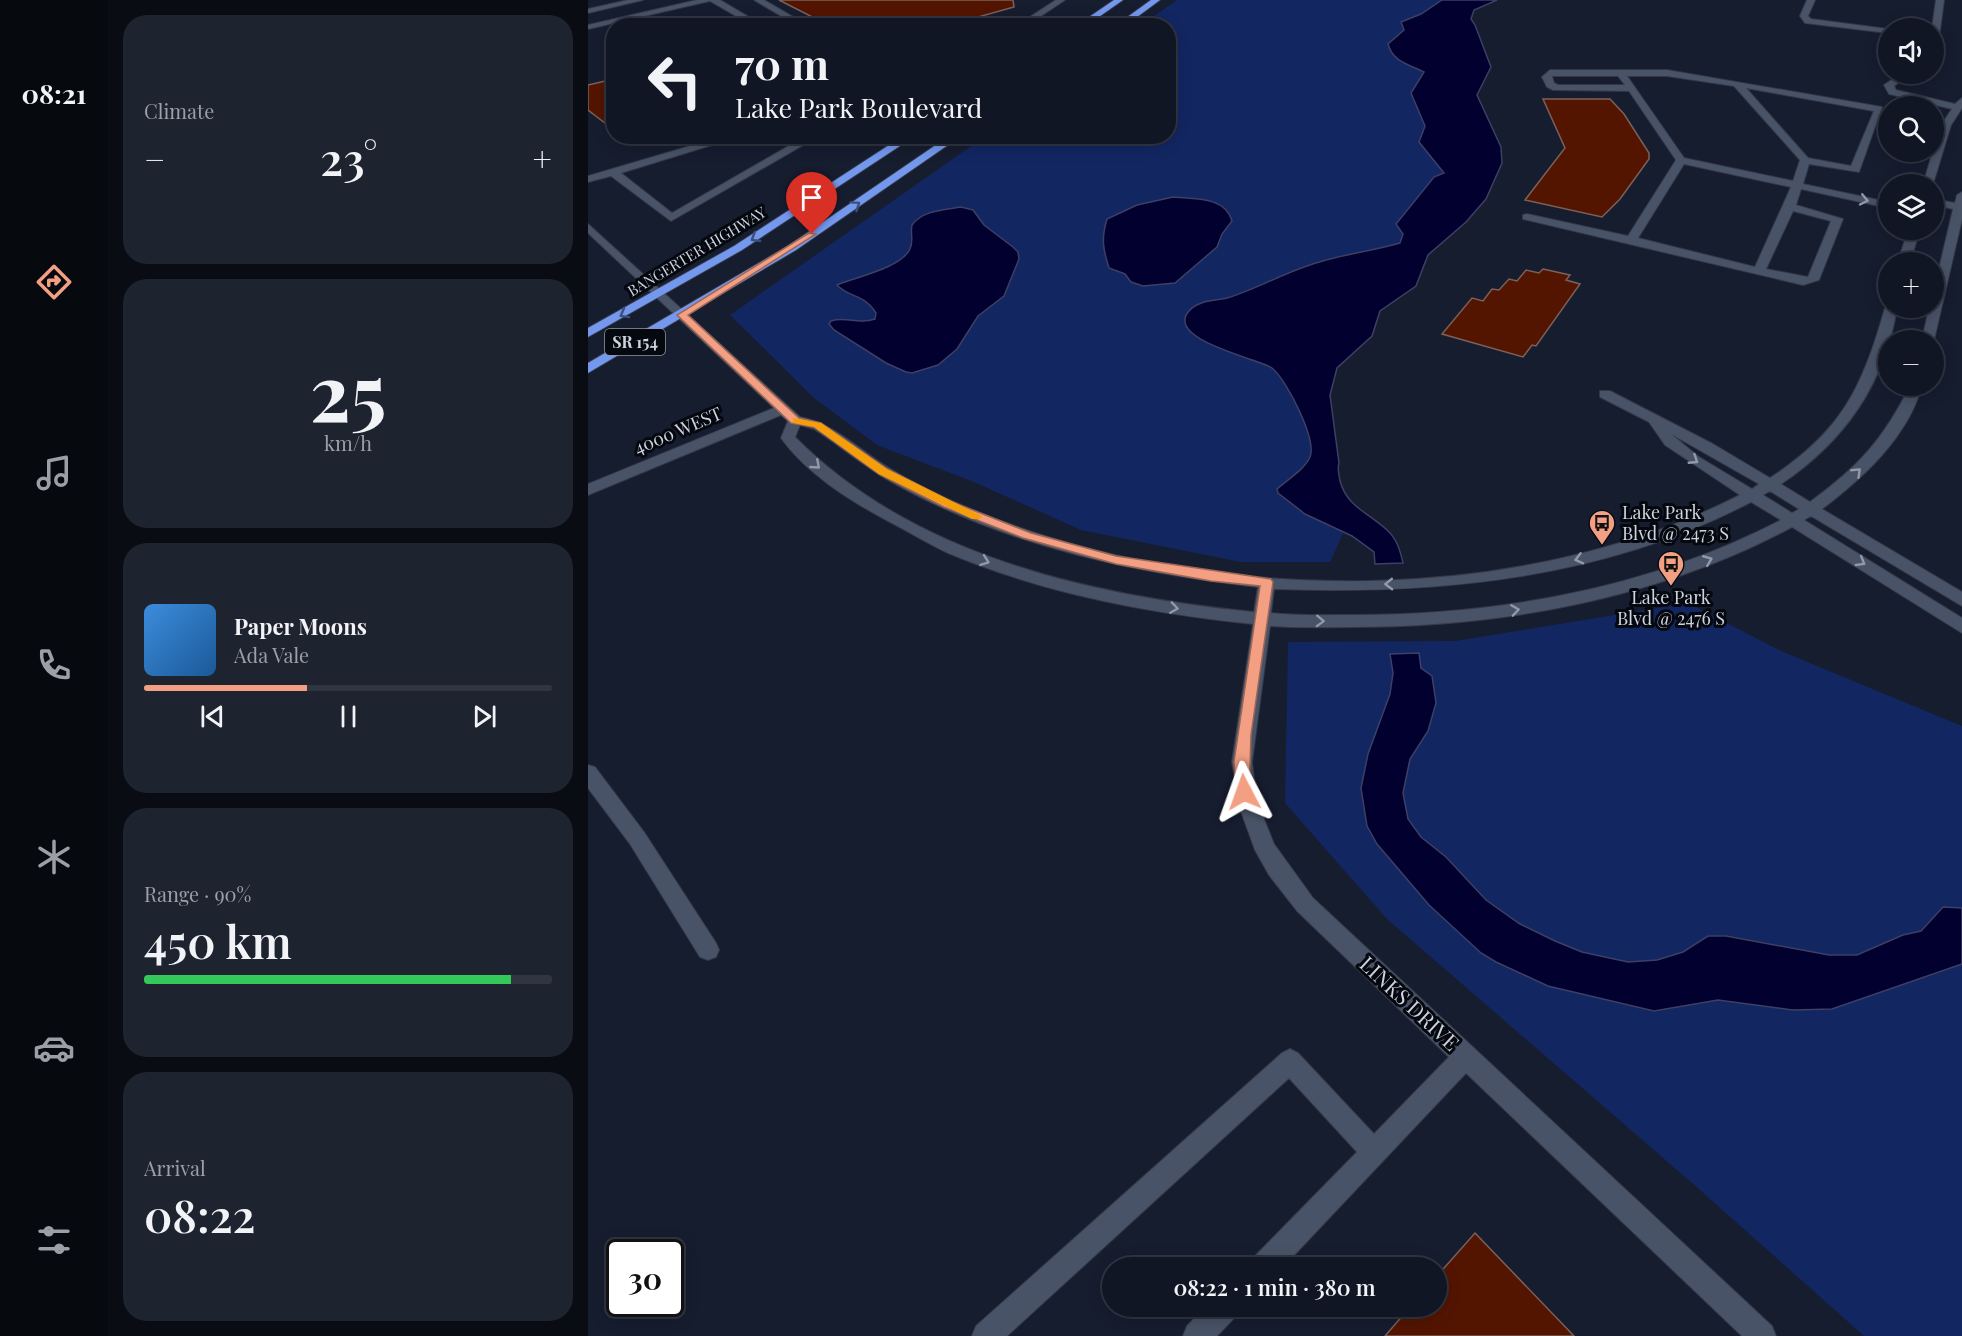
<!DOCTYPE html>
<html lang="en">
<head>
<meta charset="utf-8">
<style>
	body { margin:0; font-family:"Playfair Display",serif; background:#1e2330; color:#f1f3f6; height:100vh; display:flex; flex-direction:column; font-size:22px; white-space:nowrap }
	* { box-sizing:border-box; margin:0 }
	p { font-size:20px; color:#9c9fa6 }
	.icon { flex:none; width:33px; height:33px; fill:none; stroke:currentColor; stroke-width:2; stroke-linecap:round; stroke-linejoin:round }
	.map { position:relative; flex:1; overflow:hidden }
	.details { display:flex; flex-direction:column; gap:15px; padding:15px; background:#090c13; width:480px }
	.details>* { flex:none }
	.top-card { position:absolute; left:18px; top:18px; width:570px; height:126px; border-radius:24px; box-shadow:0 3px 15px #0003,0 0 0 2px #303541; background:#101623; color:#f1f3f6; overflow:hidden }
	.tools { position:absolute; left:1290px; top:18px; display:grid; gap:12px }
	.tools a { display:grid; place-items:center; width:66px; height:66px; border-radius:50%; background:#101623; box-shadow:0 3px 15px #0003,0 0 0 2px #303541; font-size:30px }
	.speed { position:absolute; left:18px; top:1239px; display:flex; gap:12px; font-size:30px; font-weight:700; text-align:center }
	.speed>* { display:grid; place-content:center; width:78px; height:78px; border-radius:50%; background:#101623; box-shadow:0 3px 15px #0003,0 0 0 2px #303541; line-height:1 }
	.speed .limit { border:3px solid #111; border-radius:9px; background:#fff; color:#111 }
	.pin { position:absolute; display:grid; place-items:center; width:51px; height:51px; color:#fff; margin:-62px -26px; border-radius:50% 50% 50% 0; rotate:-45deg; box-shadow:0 0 6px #0007 }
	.pin .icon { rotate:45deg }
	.me { position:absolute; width:66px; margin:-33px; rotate:356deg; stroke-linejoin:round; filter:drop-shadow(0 0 4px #0008) }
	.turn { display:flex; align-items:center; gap:21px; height:126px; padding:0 30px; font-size:27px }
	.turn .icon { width:78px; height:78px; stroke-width:2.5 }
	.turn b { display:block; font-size:42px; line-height:51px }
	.big { font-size:45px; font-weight:600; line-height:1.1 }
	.details .tile { flex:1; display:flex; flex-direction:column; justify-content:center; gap:9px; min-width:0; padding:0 21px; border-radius:24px; background:#1e2330 }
	.details .dial { align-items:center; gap:0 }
	.dial b { font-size:78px; line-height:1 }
	.song { display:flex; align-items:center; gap:18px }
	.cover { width:72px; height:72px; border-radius:9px; background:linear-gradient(135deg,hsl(210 70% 55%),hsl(210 70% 35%)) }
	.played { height:6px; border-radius:3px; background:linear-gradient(90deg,#f39f83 40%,#303541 40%) }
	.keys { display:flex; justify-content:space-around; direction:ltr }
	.heat { display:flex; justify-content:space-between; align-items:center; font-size:33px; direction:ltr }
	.charge { height:9px; border-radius:4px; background:linear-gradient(90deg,#34c759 90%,#303541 0) }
	.trip { position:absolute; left:514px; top:1257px; width:345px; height:60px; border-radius:30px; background:#101623; box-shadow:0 3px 15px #0003,0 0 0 2px #303541; font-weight:600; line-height:60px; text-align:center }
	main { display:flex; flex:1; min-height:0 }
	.tab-bar { display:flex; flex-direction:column; width:108px; justify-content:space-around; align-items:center; background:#06090e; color:#9c9fa6 }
	.tab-bar .icon { width:42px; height:42px }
	.tab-bar .current { color:#f39f83 }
	.tab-bar b { font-size:27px; color:#f1f3f6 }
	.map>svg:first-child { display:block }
</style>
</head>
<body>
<main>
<nav class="tab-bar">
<b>08:21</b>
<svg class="icon current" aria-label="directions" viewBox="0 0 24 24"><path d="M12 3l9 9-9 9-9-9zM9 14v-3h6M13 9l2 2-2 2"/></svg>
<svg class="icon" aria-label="music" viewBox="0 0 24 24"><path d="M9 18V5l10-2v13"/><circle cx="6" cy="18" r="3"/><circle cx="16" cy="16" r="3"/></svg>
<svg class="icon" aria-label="phone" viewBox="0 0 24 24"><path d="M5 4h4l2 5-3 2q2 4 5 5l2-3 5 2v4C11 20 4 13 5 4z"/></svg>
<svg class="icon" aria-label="climate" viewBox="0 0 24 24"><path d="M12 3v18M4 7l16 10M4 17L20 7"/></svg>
<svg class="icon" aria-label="car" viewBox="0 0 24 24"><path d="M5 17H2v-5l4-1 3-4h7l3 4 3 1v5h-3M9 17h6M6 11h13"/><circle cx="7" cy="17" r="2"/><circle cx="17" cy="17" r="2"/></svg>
<svg class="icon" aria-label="filters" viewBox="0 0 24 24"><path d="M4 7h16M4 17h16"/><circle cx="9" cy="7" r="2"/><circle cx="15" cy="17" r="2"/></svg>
</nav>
<section class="details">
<div class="tile"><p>Climate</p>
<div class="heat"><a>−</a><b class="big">23°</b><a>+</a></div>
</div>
<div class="tile dial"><b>25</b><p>km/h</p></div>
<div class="tile">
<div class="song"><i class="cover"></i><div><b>Paper Moons</b><p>Ada Vale</p></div></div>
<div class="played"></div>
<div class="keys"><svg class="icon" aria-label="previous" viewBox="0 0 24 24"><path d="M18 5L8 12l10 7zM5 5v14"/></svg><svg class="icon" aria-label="pause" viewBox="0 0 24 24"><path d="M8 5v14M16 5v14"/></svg><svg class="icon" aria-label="next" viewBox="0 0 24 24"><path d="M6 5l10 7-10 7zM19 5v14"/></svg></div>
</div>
<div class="tile"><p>Range · 90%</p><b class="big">450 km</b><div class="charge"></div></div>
<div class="tile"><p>Arrival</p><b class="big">08:22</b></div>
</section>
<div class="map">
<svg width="1374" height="1336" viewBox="0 0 1374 1336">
	<rect width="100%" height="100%" fill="#161d2f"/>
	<path fill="#122662" d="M589 0H885L871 19 883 170 719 382 757 529 742 562H653L493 530 386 482 289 445 226 398 142 315 396 137 580 136V26L553 25Z
		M1100 603 1193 651 1374 726V1336H1276L1104 1183 799 919 697 803 700 642 867 641Z"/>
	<path fill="#01002f" stroke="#3e3f64" stroke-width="1.5" d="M854 0H909L886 10 883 19 887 25 903 67 889 95 913 147 914 163 898 199 878 222 840 255 828 286 792 311 784 336 749 368 742 395 751 463C749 469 751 474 752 481 759 507 781 513 799 530 809 539 812 550 815 563L787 564 786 552 764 536 717 514 690 493 689 489C699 480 717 469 722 457 729 440 699 380 684 368 672 359 576 340 601 311 610 300 627 301 639 298 666 290 692 275 719 266 748 255 781 252 812 243L815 234 808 224 846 177 856 173 831 142 837 126 823 93 836 72C820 64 805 62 800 44L816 30 813 22 833 14Z
		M585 197C605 199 637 196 644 221L634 234 629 247 587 283 555 286 543 282 537 274 521 268C515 249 513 239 519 219L549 205Z
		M373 207 385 210 396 225 425 247 430 252 431 259 416 296 390 316 369 349 350 365 324 373 318 372 298 363 246 330 241 324 243 321C258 316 271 325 287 319L288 313C275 293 261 298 249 285 268 277 313 268 322 249 326 240 322 234 324 225 335 210 356 210 373 207Z
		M831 653 833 668 844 676 848 703 840 731 822 759 815 793 820 819 833 837 858 857 898 900 932 924 967 941 994 952 1040 962 1069 960 1095 952 1120 936H1138L1241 955H1269L1315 935 1333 931 1355 907 1374 908V964L1244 1009 1205 1010 1130 1000 1066 1011 960 986 908 962 893 953 841 905 789 844 779 826 773 788 780 754 802 694 805 673 802 654Z"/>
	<path fill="#531500" stroke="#7b6159" stroke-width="1.5" d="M191 0H425L426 7 358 26H242Z
		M26 79V130L0 110V85Z
		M955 99H1022L1036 114 1061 153V159L1032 199 1014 217 937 200 977 148Z
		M955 269 982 275 978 280 992 284 948 346 944 345 935 357 854 334 884 298 895 301 904 289 911 290 921 279 929 281 938 270 951 273Z
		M887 1233 986 1336H797L823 1306H849V1276Z"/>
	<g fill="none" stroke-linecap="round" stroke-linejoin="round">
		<g stroke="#333847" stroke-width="2">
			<path id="minor" d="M40 0H55L0 13V9Z
				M109 0H132L176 26H165L122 1 0 29V25Z
				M166 0H176L221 26H210Z
				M468 0H477L438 26H428Z
				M1219 0H1227L1220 16 1223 19 1300 29V33L1217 23 1212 16Z
				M1348 0H1356L1350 45 1346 48 1344 28Z
				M962 70H1079L1294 107 1271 172 1221 164 1215 184 1300 202V208L1213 189 1208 205 1255 219 1231 280 1215 285 935 219V215L939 214 1040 236 1088 160 1041 91 965 90 959 87 954 77ZM964 76H1030L1037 85H970L966 83ZM1039 76H1079L1146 86 1212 160 1205 181 1096 158ZM1158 88 1286 111 1263 166 1220 158ZM1096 164 1203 187 1167 267 1050 238ZM1205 211 1243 221 1220 277 1178 269Z
				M1312 74H1321L1306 86 1308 90 1367 104 1374 98V108L1363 125 1345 184H1335L1353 125 1364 109 1301 94 1296 85Z
				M136 136H153L33 173 84 213 218 136H231L83 221 23 176 0 182V176Z
				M1374 192V219L1346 340H1334L1341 308H1346V290L1365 209 1346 205V199L1367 203 1369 195Z
				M0 224 212 417C247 424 271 450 301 468 335 489 372 505 408 519 635 605 934 606 1152 495L1077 445 1061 422 1012 397V391H1022L1125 444 1182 478C1254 431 1274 388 1297 308L1300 305V308H1309C1297 383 1256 442 1193 484L1222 502C1271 466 1295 440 1322 386H1334C1319 438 1276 477 1234 509L1374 592V606L1223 516 1216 520 1374 618V633L1204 527C1070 599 914 627 764 627 736 627 709 628 682 626L664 762 667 786 672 809 686 844 725 898 1184 1326 1188 1336H1154L878 1073 694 1268H662L665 1258 769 1152 701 1078 419 1336H384L388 1326 694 1053 702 1049 710 1053 786 1134 861 1057 709 911 681 875 667 850 652 809 644 762 665 624C560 613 458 594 360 553 340 544 320 531 300 521 261 500 219 474 193 438L200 421 193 415 0 495V484L186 408 0 233ZM212 425 226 429C254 447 279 469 309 485 420 546 545 573 670 587L666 612C505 596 326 557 207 437ZM1083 434 1171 484 1164 489 1111 457ZM1182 491 1211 509 1204 513 1175 495ZM1163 502 1193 520C1062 588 912 615 765 615 738 615 710 616 683 613L686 589C849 595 1016 579 1163 502Z
				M1320 230H1332L1322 262H1310Z
				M0 765 7 767 56 832 128 943 131 950 128 957 120 960 112 957 42 844 0 788Z
				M618 1306H652L648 1316 629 1336H595L599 1326Z"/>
		</g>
		<g stroke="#333847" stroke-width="2">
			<path id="highway" d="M526 0H535L498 26H488Z
				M563 0H572L537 26H527Z
				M315 136H327L154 250 0 337V328L146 246Z
				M361 136H373L208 250 0 373V363L200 246Z"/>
		</g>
		<use href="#minor" fill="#495367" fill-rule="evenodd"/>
		<use href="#highway" fill="#7398ee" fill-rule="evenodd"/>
	</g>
	<defs><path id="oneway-chevron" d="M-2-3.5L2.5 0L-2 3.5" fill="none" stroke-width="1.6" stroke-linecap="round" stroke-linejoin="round" transform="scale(1.5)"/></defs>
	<g stroke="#9299a9">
		<use href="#oneway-chevron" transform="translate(1276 200) rotate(12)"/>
		<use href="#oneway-chevron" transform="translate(1106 460) rotate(33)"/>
		<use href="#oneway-chevron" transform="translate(228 465) rotate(41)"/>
		<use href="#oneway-chevron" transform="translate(1269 472) rotate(-44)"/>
		<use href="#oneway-chevron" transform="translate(991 559) rotate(166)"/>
		<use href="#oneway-chevron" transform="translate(1120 560) rotate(-22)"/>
		<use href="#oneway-chevron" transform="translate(397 561) rotate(20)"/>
		<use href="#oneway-chevron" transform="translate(1273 562) rotate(31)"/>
		<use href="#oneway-chevron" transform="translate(801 584) rotate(179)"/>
		<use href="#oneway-chevron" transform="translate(586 608) rotate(8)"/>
		<use href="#oneway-chevron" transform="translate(927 610) rotate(-8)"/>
		<use href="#oneway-chevron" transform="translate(732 621) rotate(2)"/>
	</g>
	<g stroke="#3c507e">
		<use href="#oneway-chevron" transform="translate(268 205) rotate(-34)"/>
		<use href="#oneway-chevron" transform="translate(167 238) rotate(148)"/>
		<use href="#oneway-chevron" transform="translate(36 314) rotate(151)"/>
	</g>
	<path fill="#f39f83" stroke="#9e6755" stroke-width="1.5" d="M221 233 228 234 100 315 211 418 233 423 299 469 364 502 443 533 528 556 683 579 685 582 663 735 661 796 656 798 648 792 646 762 672 586 623 581 528 564 435 538 356 507 291 474 226 427 203 423 89 315Z"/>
	<path fill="#f59e0b" d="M205 418 233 423 299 469 394 516 392 519H384L291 474 226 427 205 423Z"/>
	<defs>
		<g id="bus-pin" transform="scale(1.35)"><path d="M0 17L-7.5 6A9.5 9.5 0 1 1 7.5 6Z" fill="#f39f83" stroke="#05080f"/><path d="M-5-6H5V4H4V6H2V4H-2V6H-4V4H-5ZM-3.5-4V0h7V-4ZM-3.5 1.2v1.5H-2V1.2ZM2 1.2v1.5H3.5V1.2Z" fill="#111"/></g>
	</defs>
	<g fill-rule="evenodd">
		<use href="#bus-pin" x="1014" y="523"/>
		<use href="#bus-pin" x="1083" y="564"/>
	</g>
	<g text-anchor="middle" stroke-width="6" stroke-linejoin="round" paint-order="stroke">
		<g font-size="15" fill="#cdd3df" stroke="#05080f">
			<text transform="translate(109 252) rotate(-31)" y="5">BANGERTER HIGHWAY</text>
		</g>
		<rect fill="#05080f" stroke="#9196a1" stroke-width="1.5" x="17" y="329" width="60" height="26" rx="4.5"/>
		<g font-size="16" font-weight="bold" fill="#cdd3df">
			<text x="47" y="348">SR 154</text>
		</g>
		<g font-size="18" fill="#cdd3df" stroke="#05080f">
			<text transform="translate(90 431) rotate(-23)" y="6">4000 WEST</text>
		</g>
		<g font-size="18" fill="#cdd3df" stroke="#05080f" text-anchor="start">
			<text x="1034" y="519">Lake Park<tspan x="1034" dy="21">Blvd @ 2473 S</tspan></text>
			<text x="1083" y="604" text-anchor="middle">Lake Park<tspan x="1083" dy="21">Blvd @ 2476 S</tspan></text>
		</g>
		<g font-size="21" fill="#cdd3df" stroke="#05080f">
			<text transform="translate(821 1004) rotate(43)" y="7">LINKS DRIVE</text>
		</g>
	</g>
</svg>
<div class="tools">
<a><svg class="icon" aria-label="sound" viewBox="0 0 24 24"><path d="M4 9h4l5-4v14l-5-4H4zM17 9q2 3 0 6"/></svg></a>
<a><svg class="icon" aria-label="search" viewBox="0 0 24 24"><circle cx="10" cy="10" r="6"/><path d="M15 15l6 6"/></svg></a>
<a><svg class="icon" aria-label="layers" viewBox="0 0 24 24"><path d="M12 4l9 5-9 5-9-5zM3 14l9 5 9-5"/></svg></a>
<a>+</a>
<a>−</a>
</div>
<div class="speed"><div class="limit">30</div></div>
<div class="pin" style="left:224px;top:234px;background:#d93025"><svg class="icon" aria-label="arrive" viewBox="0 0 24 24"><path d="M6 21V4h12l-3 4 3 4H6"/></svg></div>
<svg class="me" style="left:656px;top:792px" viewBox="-20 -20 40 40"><path d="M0-17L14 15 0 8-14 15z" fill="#f39f83" stroke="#fff" stroke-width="4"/></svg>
<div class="trip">08:22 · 1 min · 380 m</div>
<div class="top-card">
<div class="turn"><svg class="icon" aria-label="left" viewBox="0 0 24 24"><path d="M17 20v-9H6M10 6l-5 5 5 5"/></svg><div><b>70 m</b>Lake Park Boulevard</div></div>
</div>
</div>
</main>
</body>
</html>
